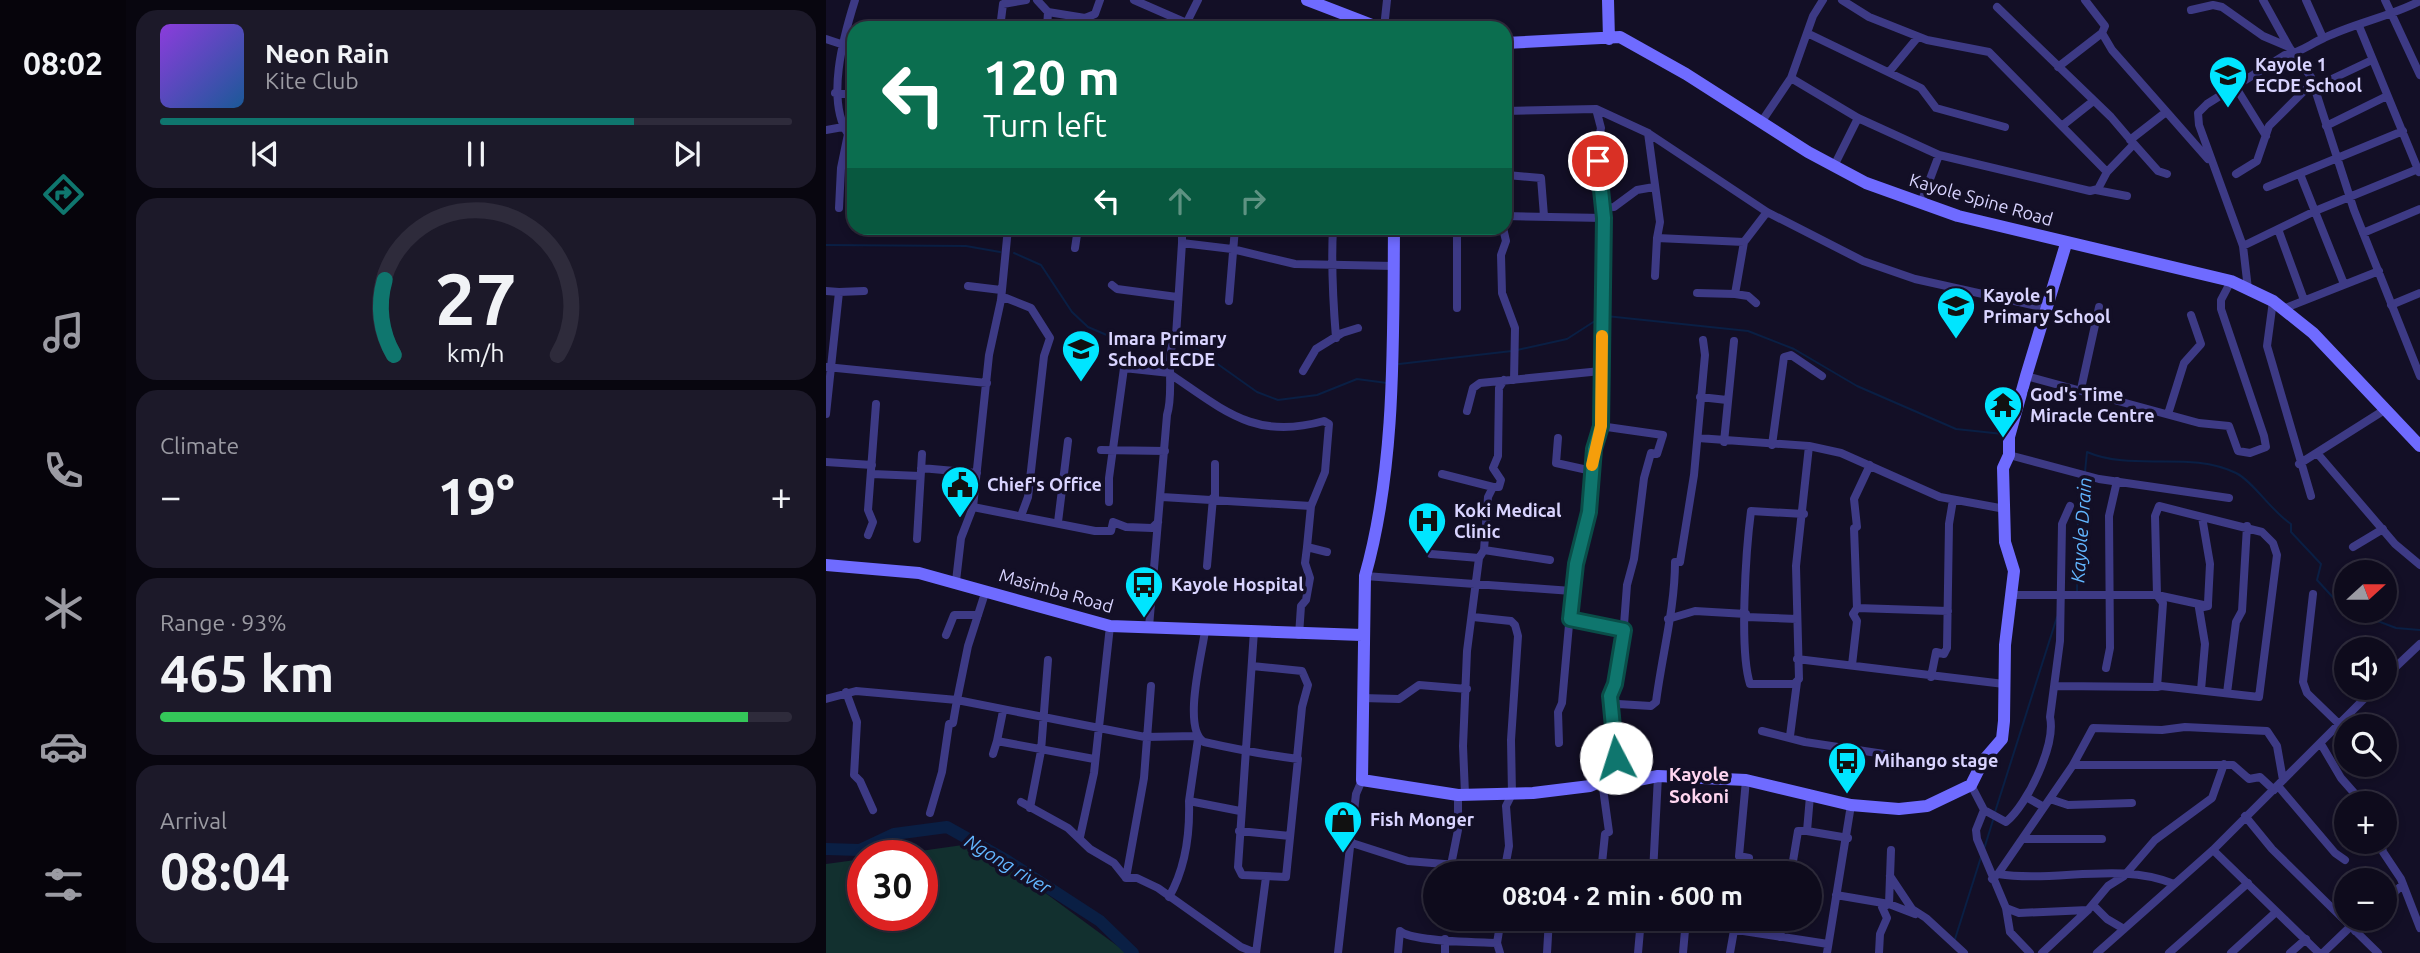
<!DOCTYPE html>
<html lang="en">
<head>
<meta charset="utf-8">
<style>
	body { margin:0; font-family:Ubuntu,sans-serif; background:#1c1929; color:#f1f3f6; height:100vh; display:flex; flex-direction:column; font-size:26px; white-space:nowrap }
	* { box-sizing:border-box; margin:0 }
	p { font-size:23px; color:#9b9ba3 }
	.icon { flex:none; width:38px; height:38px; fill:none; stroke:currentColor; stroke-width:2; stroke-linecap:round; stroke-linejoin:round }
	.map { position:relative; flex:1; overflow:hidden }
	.side { display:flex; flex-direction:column; gap:10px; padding:10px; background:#08060f; width:700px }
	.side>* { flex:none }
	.banner { position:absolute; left:21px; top:21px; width:665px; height:214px; border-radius:21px; box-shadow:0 4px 10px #0003,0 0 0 2px #2e2b3b; background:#0b6e4f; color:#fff; overflow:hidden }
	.needle { width:46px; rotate:69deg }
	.tools { position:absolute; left:1508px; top:560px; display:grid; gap:14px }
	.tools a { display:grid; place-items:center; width:63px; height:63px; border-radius:50%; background:#0e0b1c; box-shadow:0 4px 10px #0003,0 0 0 2px #2e2b3b; font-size:35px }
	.speed { position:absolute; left:21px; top:840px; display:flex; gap:14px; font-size:35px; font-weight:700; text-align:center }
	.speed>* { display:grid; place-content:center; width:91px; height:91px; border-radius:50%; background:#0e0b1c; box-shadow:0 4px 10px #0003,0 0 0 2px #2e2b3b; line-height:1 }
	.speed .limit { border:10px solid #d22; background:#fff; color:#111 }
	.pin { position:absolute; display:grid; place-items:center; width:60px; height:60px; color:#fff; margin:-30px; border:4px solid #fff; border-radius:50%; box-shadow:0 2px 7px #0007 }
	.me { position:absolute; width:77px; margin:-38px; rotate:355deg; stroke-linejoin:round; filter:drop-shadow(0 0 5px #0008) }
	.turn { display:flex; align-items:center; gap:24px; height:147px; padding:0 21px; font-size:32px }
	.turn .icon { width:91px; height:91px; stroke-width:2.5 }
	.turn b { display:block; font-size:49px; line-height:60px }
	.lanes { display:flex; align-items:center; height:66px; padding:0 21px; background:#0003; justify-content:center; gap:35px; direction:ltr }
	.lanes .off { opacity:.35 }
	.big { font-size:52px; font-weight:600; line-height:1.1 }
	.side .widget { flex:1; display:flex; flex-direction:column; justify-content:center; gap:10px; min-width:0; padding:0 24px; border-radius:21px; background:#1c1929 }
	.side .dial { align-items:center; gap:0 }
	.dial svg { height:182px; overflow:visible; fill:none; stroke:#2e2b3b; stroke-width:7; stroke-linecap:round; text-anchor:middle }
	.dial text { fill:#f1f3f6; stroke:none }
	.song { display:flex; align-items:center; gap:21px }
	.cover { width:84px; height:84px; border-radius:10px; background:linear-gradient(135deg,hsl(270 70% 55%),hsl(210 70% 35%)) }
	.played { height:7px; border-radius:4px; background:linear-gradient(90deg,#0f766e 75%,#2e2b3b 75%) }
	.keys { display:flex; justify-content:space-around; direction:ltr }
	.heat { display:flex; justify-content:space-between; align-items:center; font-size:38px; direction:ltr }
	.charge { height:10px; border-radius:5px; background:linear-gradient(90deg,#34c759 93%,#2e2b3b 0) }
	.trip { position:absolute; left:597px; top:861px; width:399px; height:70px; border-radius:35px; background:#0e0b1c; box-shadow:0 4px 10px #0003,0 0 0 2px #2e2b3b; font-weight:600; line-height:70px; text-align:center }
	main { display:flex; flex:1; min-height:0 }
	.tabs { display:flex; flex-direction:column; width:126px; justify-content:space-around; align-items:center; background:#06040b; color:#9b9ba3 }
	.tabs .icon { width:49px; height:49px }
	.tabs .on { color:#0f766e }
	.tabs b { font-size:32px; color:#f1f3f6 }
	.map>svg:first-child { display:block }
</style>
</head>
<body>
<main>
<nav class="tabs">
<b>08:02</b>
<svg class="icon on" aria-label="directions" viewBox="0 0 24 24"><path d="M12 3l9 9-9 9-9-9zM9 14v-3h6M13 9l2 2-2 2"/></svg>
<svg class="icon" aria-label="music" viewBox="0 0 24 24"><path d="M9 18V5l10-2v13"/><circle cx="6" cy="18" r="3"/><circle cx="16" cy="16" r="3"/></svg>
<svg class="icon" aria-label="phone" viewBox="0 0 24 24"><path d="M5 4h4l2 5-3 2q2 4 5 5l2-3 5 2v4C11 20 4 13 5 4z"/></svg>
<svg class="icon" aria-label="climate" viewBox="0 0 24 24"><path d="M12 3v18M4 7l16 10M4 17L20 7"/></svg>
<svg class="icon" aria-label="car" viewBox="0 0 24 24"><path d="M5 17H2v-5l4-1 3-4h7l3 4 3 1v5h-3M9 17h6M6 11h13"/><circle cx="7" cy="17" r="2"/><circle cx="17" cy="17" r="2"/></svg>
<svg class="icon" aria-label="filters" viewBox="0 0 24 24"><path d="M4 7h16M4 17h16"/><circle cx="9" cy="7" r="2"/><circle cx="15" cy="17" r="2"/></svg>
</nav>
<section class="side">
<div class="widget">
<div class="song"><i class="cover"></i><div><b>Neon Rain</b><p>Kite Club</p></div></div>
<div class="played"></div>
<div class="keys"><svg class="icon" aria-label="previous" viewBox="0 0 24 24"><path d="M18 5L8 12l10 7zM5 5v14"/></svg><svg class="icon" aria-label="pause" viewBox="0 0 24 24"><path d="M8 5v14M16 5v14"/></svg><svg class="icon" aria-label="next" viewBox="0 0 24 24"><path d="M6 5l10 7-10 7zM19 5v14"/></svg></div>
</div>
<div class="widget dial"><svg viewBox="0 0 100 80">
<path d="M14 69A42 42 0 1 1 86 69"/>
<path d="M14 69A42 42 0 0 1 10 36" stroke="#0f766e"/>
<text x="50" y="56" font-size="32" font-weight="700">27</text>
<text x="50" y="72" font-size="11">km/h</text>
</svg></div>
<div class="widget"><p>Climate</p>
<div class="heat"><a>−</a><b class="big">19°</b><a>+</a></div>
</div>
<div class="widget"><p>Range · 93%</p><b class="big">465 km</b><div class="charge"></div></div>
<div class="widget"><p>Arrival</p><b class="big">08:04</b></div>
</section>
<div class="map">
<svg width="1594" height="953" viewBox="0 0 1594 953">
	<rect width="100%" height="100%" fill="#130f26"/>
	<path fill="#12302f" d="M151 843 301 953H0V864L37 859V915H96V856H59Z"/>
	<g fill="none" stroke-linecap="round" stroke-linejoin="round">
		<path stroke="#0a1f44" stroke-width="2" d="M0 245 140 246 174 252
			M188 253 215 265 246 312 262 327 283 336 344 340
			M780 316 922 331 968 349 1031 386 1130 429 1177 434
			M350 341 362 343 431 392 452 400 491 395 531 379 561 383
			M691 350 741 339 772 319
			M573 364 686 351
			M1259 472 1261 452C1307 472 1364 450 1410 473 1428 482 1445 511 1465 524V532L1495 564 1491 580 1525 617 1536 615 1570 628 1594 630
			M1251 592 1252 523 1258 477
			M1169 812 1231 617
			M1158 849 1168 817
			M1129 939 1155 857"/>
		<path stroke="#0a1f44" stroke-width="12" d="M0 849 34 850 68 834 121 827 180 860 274 921 307 953"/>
		<path stroke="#3d3a85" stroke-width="8" d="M211 0 222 12 259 18 269 14 274 0
			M308 0 372 28
			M1016 0 1043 17 1101 40 1163 52 1281 172 1272 189 1264 191 1113 155 1095 203
			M1259 0 1279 26 1276 33
			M1437 0 1463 47 1485 77 1528 210 1594 376
			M1480 0 1497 38
			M1559 0 1594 75
			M1171 7 1285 117 1308 144 1281 172
			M1365 10 1387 5 1396 7 1437 36 1463 47
			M361 22 372 0
			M1533 26 1593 172
			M174 28 177 4 200 0
			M221 28 222 12
			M558 28 561 0
			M981 33 1095 88 1110 108 1179 127
			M0 39 15 44
			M1232 67 1276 33 1286 50 1382 159
			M1063 72 1092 37
			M965 78 1032 118 1113 155
			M1409 86 1440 136
			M1489 87 1546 60
			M9 93 28 95
			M679 111 770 109 822 133 941 212 1037 261 1089 279 1220 308
			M936 121 965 78 987 16 997 0
			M1237 125 1266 102
			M1500 126 1561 96
			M0 130 28 125
			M822 133 834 222 831 238
			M1304 140 1340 112 1343 115
			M1308 144 1332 171 1341 174
			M1008 166 1032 118
			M1410 174 1431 161 1443 126 1487 82
			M1474 174 1518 284
			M681 175 715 178 718 216
			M1441 187 1577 131
			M1270 190 1301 196
			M13 208 15 168 22 134C0 100 17 38 29 0
			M776 208 788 207 811 190 828 187
			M679 216 778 218
			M356 228V243L406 249 469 264 568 266
			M507 228C505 264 507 301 510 338
			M677 228 680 241 675 255 676 293 689 328 688 380
			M1452 229 1478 300
			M1537 233 1594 209
			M918 242 909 294 922 296 930 303
			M1417 246 1489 211 1592 169
			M249 248 252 228
			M829 276 831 238 918 242 941 212
			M286 285 291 289 351 297
			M142 286 175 290
			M1422 289 1417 246 1373 125 1372 113 1381 104 1459 55C1474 53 1484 44 1498 38 1529 23 1563 17 1594 1
			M0 291 13 292
			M871 293 909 294
			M175 300 180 298 205 308 224 338 218 356 202 497 195 516
			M403 301 409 228
			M1447 301 1441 346 1485 496
			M1565 305 1594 293
			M631 308V228
			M1457 309 1553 271
			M0 367 161 383
			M477 371 490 349 516 333 532 328
			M347 376C400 412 430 440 498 421L503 424 499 472 485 506
			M1200 376 1373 423 1403 426 1412 451 1424 453 1440 447 1438 436 1395 309V300L1405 281
			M1255 389 1273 307
			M874 397 901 400
			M641 411 647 388 654 383 775 371
			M0 414 13 292 38 291
			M1342 414 1358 363 1375 344 1365 315
			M774 426 837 435 831 454 825 453 818 478 808 559 801 585 797 638 789 684 784 696 785 707
			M732 438 730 463 766 471
			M872 438 983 446 1015 453 1114 497 1179 509
			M898 442 908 341
			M946 445 958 357 965 355 996 376
			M275 450 339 451
			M1491 453 1569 544 1594 565
			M1183 455 1273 479 1403 498
			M0 462 46 465
			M389 464V498
			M1473 464 1560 409
			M95 468 151 473
			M46 474 94 476
			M616 474 667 487
			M336 497 485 506 481 547 501 552
			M283 502V478L298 368 344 373
			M147 507 269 531H285L287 522 300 527 326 528 332 522
			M978 514 925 511C920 549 913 650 924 684H968L973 679 970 566 983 446
			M232 522 242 441
			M42 535 47 522 42 510 50 404
			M91 539 96 454
			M1527 547 1557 529
			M658 550 724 560
			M605 554 653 558
			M381 566 387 498
			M539 576 746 591
			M130 581 135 538 147 507 163 355 175 300 182 228
			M1487 594 1477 682 1481 693 1513 724
			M1187 595H1331L1382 606
			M1031 608 1122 611
			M647 617 685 621 689 625 692 636 685 740 686 794 680 806 683 846 678 873
			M920 617 971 619
			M744 619 798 630
			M842 619 869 611 920 614
			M323 627 341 415C349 390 338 356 350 336L356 243
			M379 631C376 654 356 729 378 742 409 749 441 755 472 759L460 877 416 875 412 867 428 631
			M120 635 128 615H152
			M473 635 475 606 480 600 484 578 479 563 481 547
			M971 659 1178 684
			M1026 665 1031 621 1027 614 1031 608 1028 528 1031 527 1028 499 1044 465
			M426 666 476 671 482 685 476 707 471 758
			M1280 668 1284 648 1283 516 1291 481
			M1105 677 1110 652 1118 654 1121 648 1123 524 1127 500
			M1559 677 1594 644
			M1230 686 1331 687 1335 686 1433 697 1451 555 1447 543 1436 532 1333 506 1329 516 1331 595 1337 603 1331 687
			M1375 690 1379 644 1373 608 1382 606V603L1384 564 1376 517
			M20 692 31 722 28 775 34 781 47 810
			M1401 693 1410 622 1416 611 1421 526
			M536 698 573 699 593 685 641 689
			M0 699 30 691 131 700 142 646 160 590
			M177 711 171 741 268 759
			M936 731 979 742 1058 754
			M964 736 971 682
			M733 743 732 712 736 703 746 591 763 512 768 449 774 426 778 218 770 151 775 128 770 109
			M1495 744 1515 778 1537 803
			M167 754 171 741
			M1247 765H1407L1423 779 1434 777 1448 790
			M920 780 913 856 923 858 921 873
			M792 784 785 707 792 704 825 706 830 702C836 655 849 608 849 562H854L868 475 879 355 877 340
			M1145 785 1158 810 1180 822C1202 804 1230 744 1224 717L1234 641 1236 524 1244 506
			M1452 786 1509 853 1519 860
			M639 794 637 746 641 651 653 558 658 550 662 497 667 487H673L675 480 667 468 672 456 673 388 678 380
			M1200 797 1218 807
			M1224 799 1242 805 1306 803
			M363 801 372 739
			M195 802 242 828 264 849 288 863 300 878H311L332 888 415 947 430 953
			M204 808 215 751 222 660
			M1158 810 1150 830 1151 839 1180 908 1184 932 1204 953
			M104 813 116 772 123 724 127 723 131 700 319 737 371 736
			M1419 816 1446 849 1552 953
			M413 831 464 836
			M981 831 1022 838
			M254 837 268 773 284 626
			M1197 839H1276
			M1555 842 1557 852 1575 879 1594 928
			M526 843 582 861 679 869
			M1387 850 1493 953
			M625 865 632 830V795
			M775 873 779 834 783 832 776 781
			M827 873 832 776
			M965 873 972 831H981L984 796
			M1172 874C1229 883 1294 861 1348 884
			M1064 876 1086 909 1100 918 1138 953
			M300 878 318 778 325 686
			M1166 879 1172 874 1247 765 1267 728 1336 730 1359 727 1441 731 1451 746 1457 780
			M1010 895 1063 904 1089 914
			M343 897C359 869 364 834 363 801L414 811
			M1559 902 1577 884
			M1267 905 1281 919 1298 929
			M1180 908 1193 913 1262 910
			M859 922 1002 944
			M1529 931 1542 919
			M954 937 957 919
			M430 953 440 877
			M512 953 530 794 536 780
			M572 953 574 931C586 942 652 942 671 943
			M619 953V939
			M674 953 671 943 675 919
			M721 953 723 919
			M812 953 815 919
			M857 953 860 919
			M904 953 910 919
			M1001 953 1025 805
			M1053 953 1054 934 1061 918 1056 907 1063 904 1065 850
			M1216 953 1262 910 1282 886 1298 876 1329 840 1386 798 1398 764
			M1271 953 1387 850 1549 688
			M1343 953 1422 883
			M1405 953 1450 912
			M1464 953 1480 939
			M1497 953 1524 927"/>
		<path stroke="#6f6bff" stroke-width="12" d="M481 0 554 28
			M782 0 783 39
			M679 43 794 37 860 74 982 152 1040 183 1132 216 1405 281 1447 301 1487 333 1594 446
			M568 228C567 341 570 467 539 576L536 780 632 795 707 793 764 786 776 781 792 784 832 776 920 780 1025 805 1073 809 1101 806 1145 785 1157 761 1176 739 1178 721 1179 645 1188 571 1179 542 1177 468 1183 455V437L1200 376 1240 244
			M0 565 93 573 284 626 536 635"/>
	</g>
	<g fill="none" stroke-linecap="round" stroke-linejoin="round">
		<g stroke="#0a4d48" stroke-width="18">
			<path id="route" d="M772 161 778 218 775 426 768 449 763 512 750 564 744 619 798 630 789 684 784 696 790 758"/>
		</g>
		<use href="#route" stroke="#0f766e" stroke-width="12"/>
		<path stroke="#f59e0b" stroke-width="12" d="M766 465 775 426 776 336"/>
	</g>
	<defs>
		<g id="school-pin" transform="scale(2.0125)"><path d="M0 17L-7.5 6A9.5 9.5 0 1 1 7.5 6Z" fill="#00e5ff" stroke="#130f26"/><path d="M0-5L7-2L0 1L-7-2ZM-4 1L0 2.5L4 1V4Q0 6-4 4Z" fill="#111"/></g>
		<g id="temple-pin" transform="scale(2.0125)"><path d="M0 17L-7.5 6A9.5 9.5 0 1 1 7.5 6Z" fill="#00e5ff" stroke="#130f26"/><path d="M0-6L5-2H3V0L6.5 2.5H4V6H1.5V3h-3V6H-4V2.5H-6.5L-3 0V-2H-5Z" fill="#111"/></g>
		<g id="civic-pin" transform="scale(2.0125)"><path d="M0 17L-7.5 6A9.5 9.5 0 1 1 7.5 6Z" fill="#00e5ff" stroke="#130f26"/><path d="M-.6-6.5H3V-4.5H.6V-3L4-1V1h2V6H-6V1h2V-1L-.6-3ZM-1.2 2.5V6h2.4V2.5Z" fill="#111"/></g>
		<g id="hospital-pin" transform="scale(2.0125)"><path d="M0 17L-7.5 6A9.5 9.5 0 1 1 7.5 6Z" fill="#00e5ff" stroke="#130f26"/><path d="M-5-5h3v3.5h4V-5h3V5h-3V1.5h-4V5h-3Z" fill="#111"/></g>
		<g id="bus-pin" transform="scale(2.0125)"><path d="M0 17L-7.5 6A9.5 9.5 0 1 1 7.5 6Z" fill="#00e5ff" stroke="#130f26"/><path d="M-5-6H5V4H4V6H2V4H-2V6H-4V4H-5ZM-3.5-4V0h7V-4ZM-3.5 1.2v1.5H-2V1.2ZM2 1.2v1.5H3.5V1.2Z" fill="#111"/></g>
		<g id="shop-pin" transform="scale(2.0125)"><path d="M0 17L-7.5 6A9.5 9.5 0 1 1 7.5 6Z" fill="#00e5ff" stroke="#130f26"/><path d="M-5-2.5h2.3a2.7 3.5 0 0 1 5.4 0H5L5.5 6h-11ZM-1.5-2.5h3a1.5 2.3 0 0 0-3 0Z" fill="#111"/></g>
	</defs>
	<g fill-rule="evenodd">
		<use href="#school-pin" x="1402" y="75"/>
		<use href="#school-pin" x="1130" y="306"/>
		<use href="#school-pin" x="255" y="349"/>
		<use href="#temple-pin" x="1177" y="405"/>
		<use href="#civic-pin" x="134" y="485"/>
		<use href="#hospital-pin" x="601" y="521"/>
		<use href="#bus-pin" x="318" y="585"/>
		<use href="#bus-pin" x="1021" y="761"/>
		<use href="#shop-pin" x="517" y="820"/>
	</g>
	<g text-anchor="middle" stroke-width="7" stroke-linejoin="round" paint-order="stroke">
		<g font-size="18" font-weight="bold" fill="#d9d4ff" stroke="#130f26" text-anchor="start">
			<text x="1429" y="71">Kayole 1<tspan x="1429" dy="21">ECDE School</tspan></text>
			<text x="1157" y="302">Kayole 1<tspan x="1157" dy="21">Primary School</tspan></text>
			<text x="282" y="345">Imara Primary<tspan x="282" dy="21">School ECDE</tspan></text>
			<text x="1204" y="401">God's Time<tspan x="1204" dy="21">Miracle Centre</tspan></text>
			<text x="161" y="491">Chief's Office</text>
			<text x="628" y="517">Koki Medical<tspan x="628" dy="21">Clinic</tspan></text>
			<text x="345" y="591">Kayole Hospital</text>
			<text x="1048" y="767">Mihango stage</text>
			<text x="544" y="826">Fish Monger</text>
		</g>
		<g font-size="18" fill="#d9d4ff" stroke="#130f26">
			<text transform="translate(1155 200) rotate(16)" y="6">Kayole Spine Road</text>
			<text transform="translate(230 591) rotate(16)" y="6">Masimba Road</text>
		</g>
		<g font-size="19" font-style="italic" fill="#62b6ff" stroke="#130f26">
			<text transform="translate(1255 530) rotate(-86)" y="7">Kayole Drain</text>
			<text transform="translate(182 864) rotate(31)" y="7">Ngong river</text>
		</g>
		<g font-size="19" font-weight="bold" fill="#ffd6f0" stroke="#130f26">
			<text x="873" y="781">Kayole<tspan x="873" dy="22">Sokoni</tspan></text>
		</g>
	</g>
</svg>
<div class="tools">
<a><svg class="needle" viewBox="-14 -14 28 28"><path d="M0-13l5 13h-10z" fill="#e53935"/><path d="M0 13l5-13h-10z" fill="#9b9ba3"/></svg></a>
<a><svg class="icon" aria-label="sound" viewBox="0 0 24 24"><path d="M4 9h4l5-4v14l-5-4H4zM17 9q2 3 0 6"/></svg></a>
<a><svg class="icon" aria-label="search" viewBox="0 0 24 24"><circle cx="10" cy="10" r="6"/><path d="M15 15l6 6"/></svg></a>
<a>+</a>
<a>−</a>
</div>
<div class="speed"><div class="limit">30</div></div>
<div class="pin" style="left:772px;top:161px;background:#d93025"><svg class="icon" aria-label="arrive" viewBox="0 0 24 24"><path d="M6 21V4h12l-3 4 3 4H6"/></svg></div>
<svg class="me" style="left:790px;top:758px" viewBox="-20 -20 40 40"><circle r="19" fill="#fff"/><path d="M0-13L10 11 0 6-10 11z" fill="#0f766e"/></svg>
<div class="trip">08:04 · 2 min · 600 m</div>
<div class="banner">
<div class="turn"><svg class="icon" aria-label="left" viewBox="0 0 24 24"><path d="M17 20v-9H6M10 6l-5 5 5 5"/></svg><div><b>120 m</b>Turn left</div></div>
<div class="lanes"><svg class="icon" aria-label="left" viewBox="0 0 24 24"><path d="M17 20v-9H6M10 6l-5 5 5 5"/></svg><svg class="icon off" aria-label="ahead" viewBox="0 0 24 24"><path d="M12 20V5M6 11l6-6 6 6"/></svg><svg class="icon off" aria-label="right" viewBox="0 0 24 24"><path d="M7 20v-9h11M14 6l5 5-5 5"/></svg></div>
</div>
</div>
</main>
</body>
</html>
